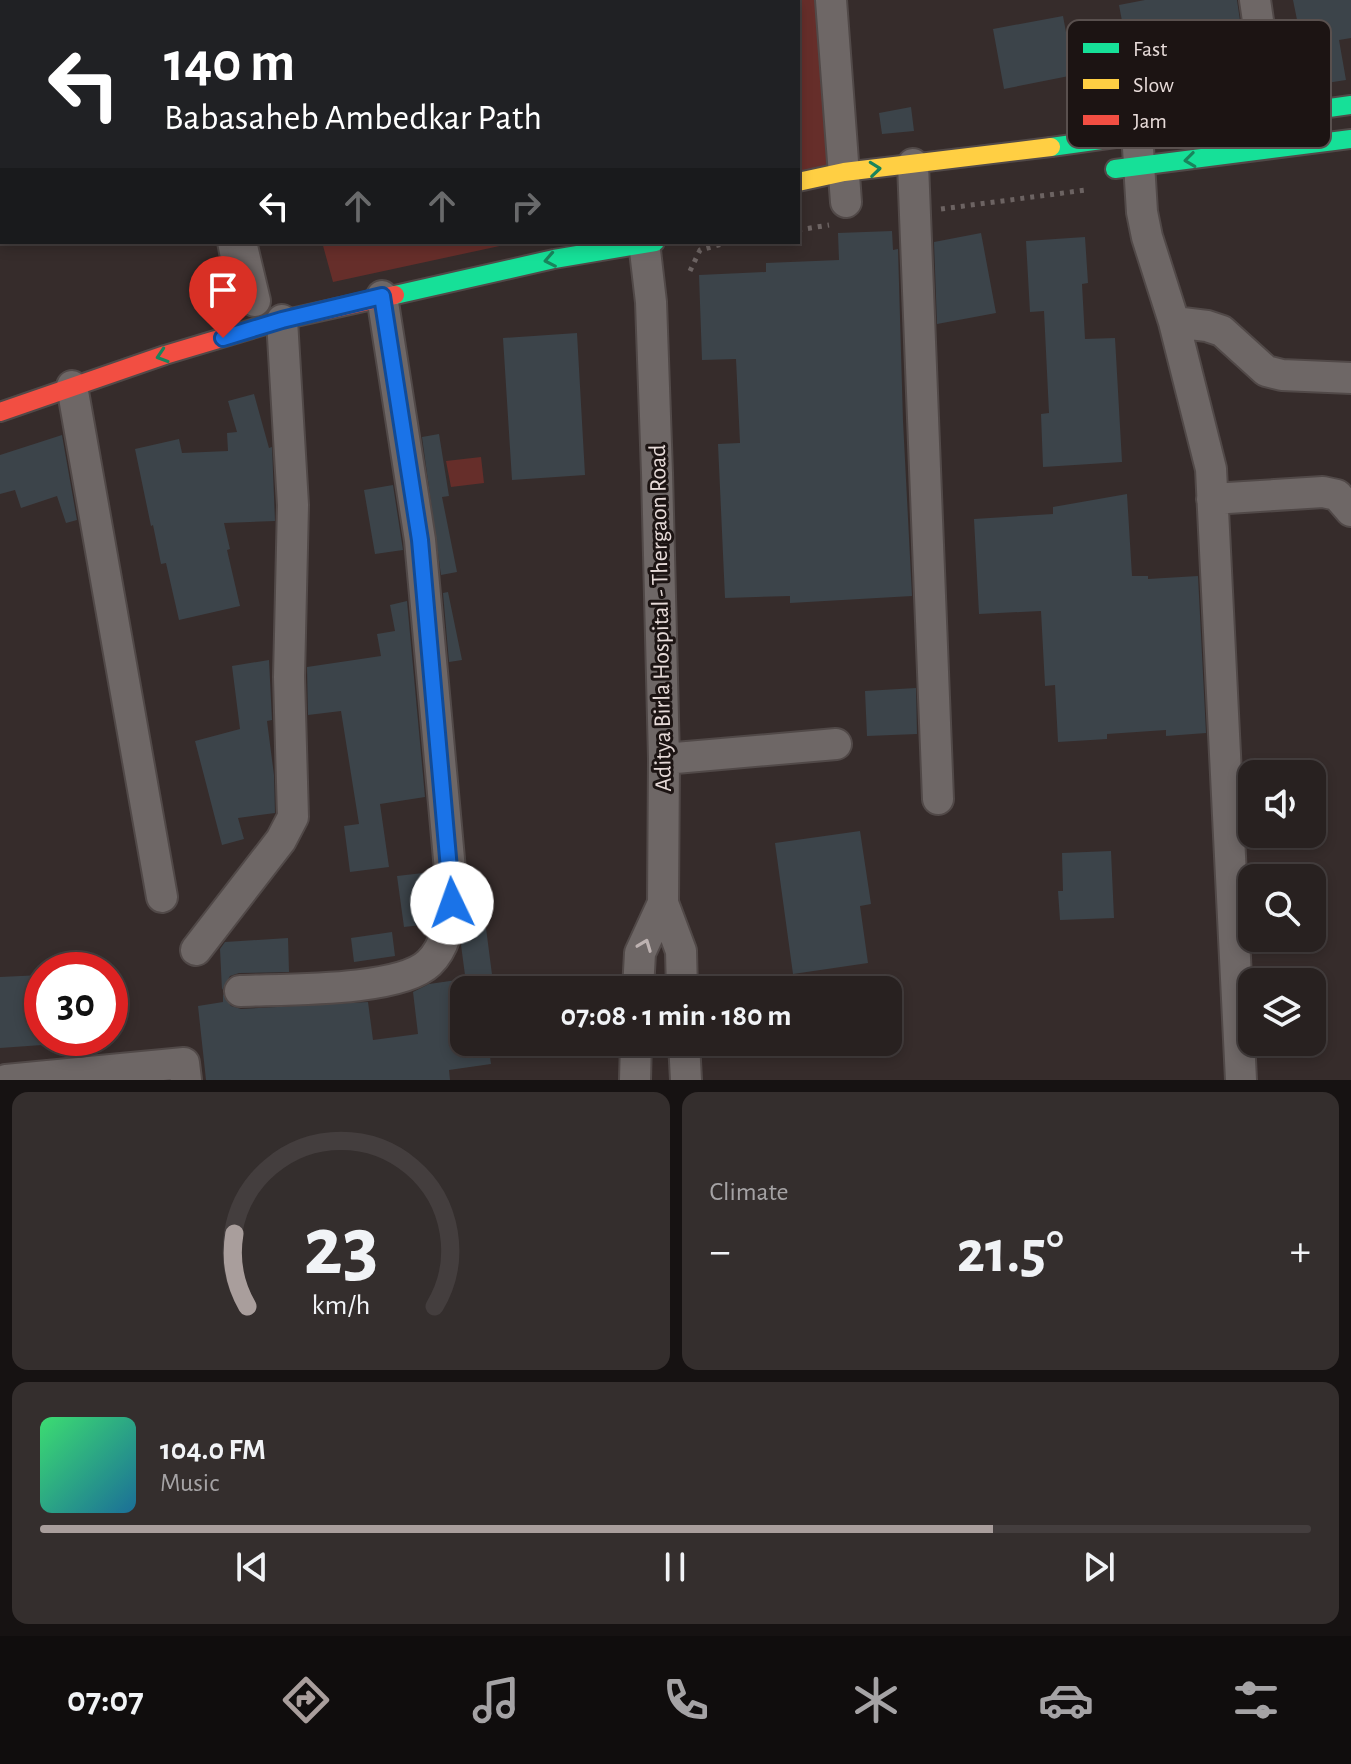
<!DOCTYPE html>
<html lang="en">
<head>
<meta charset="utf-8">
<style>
	body { margin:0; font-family:"Alegreya Sans",sans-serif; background:#342e2d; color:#f1f3f6; height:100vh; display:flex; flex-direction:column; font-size:30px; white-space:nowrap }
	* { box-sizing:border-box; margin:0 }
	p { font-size:26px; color:#a5a3a5 }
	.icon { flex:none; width:44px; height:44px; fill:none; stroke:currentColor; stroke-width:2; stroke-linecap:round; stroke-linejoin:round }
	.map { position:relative; height:1080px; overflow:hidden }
	.panel { display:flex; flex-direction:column; gap:12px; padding:12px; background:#161212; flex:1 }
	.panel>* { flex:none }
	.hud { position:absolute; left:0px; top:0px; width:800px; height:244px; box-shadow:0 4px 12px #0003,0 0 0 2px #443e3e; background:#202124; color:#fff; overflow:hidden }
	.tools { position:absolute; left:1238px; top:760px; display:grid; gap:16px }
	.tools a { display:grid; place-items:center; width:88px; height:88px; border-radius:16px; background:#282120; box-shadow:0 4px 12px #0003,0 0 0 2px #443e3e; font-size:40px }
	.speed { position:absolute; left:24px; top:952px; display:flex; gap:16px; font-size:40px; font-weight:700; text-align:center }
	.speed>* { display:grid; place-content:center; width:104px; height:104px; border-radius:50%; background:#282120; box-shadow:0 4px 12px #0003,0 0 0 2px #443e3e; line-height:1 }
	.speed .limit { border:12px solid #d22; background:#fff; color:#111 }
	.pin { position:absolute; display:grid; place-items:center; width:68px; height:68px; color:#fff; margin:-82px -34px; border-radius:50% 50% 50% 0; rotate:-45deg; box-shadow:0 0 8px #0007 }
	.pin .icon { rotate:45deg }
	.me { position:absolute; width:88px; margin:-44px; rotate:357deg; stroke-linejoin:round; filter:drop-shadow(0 0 6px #0008) }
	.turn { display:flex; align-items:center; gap:28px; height:168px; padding:0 32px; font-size:36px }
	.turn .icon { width:104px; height:104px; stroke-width:2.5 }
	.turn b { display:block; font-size:56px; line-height:68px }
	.lanes { display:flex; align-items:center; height:76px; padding:0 32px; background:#0003; justify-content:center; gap:40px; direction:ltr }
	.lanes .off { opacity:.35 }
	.big { font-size:60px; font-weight:600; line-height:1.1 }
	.panel .tile { flex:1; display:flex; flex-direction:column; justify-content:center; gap:12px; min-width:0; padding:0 28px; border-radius:16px; background:#342e2d }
	.panel .dial { align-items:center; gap:0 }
	.dial svg { height:208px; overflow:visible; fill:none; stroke:#443e3e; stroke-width:7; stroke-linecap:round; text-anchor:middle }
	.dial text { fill:#f1f3f6; stroke:none }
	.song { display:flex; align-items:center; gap:24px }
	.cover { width:96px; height:96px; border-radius:12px; background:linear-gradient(135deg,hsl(140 70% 55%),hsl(200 70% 35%)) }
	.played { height:8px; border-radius:4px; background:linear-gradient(90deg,#a99e9c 75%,#443e3e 75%) }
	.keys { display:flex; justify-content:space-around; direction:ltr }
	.heat { display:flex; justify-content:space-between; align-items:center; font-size:44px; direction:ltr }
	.panel .tiles { flex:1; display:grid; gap:12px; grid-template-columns:1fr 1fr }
	.tile:last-child { grid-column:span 2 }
	.trip { position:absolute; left:450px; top:976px; width:452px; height:80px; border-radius:16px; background:#282120; box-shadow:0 4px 12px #0003,0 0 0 2px #443e3e; font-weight:600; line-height:80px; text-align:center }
	.tabs { display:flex; height:128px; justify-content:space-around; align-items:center; background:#100d0d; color:#a5a3a5 }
	.tabs .icon { width:56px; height:56px }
	.tabs .selected { color:#a99e9c }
	.tabs b { font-size:36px; color:#f1f3f6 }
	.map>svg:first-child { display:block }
</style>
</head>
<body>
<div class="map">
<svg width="1351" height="1080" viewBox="0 0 1351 1080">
	<rect width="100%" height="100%" fill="#362c2b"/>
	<path fill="#662e2a" d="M260 0H819L844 172 798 182V2Z
		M322 242H518L333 282Z
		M481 457 484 483 451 487 446 461Z"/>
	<path fill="#3c444a" d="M1145 0H1237L1250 89 1203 98 1195 57 1131 69 1119 5Z
		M1293 0H1351V38L1339 40 1346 80 1300 87 1296 65 1306 64Z
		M1063 16 1074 75 1004 89 993 29Z
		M911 107 914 131 882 134 879 113Z
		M892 231 893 250 898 249 903 421 912 596 790 603V596L725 598 718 444 740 443 736 359 702 360 699 275 766 272V263L839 260 838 233Z
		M981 233 996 313 937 324 934 242Z
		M1085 237 1088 283 1082 284 1085 339 1115 338 1122 462 1043 467 1041 414 1049 413 1044 311 1030 312 1026 241Z
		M577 333 585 475 512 480 503 338Z
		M254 394 269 448 272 447 275 521 224 523 230 549 227 550 240 606 179 620 166 563 161 564 153 525 151 526 135 449 179 439 182 453 228 451 227 433 237 432 228 401Z
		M439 434 449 496 442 497 457 572 441 575 422 437Z
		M62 435 77 520 66 523 57 496 21 508 15 490 0 494V455Z
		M393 485 403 550 375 554 364 490Z
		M1127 494 1132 576H1148V579L1198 576 1206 733 1166 736V730L1107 734V739L1058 742 1055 685 1045 686 1041 611 979 614 974 519 1053 514V507Z
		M448 592 462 660 449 662 443 593Z
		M407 601 425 797 380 804 389 867 350 872 344 826 359 824 341 711 308 715 307 667 381 656 377 634 395 631 390 605Z
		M269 660 272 720 267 721 274 775 275 813 238 818 244 839 222 845 195 741 240 729 232 666Z
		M916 688 917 734 867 736 865 691Z
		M860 831 871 904 860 906 868 963 793 974 775 843Z
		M1111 851 1114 918 1060 920 1058 891H1063L1062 853Z
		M432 872 433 901 430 924 404 927 397 876Z
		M486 928 494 990H467L461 945 465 931Z
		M392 932 395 956 354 962 351 938Z
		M288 938 289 972 239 973 230 976 222 990 220 949 225 942Z
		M42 975V1045L0 1048V977Z
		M464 979V1042H488L491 1064 449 1070 450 1080H206L198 1006 223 1002V994L231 1006 241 1009 368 1002 373 1040 418 1034 413 992 429 984Z"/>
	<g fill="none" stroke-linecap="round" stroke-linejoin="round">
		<g stroke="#514948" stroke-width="20">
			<path id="lane" d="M226 242 238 306"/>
		</g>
		<g stroke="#514948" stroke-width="34">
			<path id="street" d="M831 0 846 202
				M1255 0 1272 117
				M54 2 64 0
				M0 13 2 12
				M1138 148 1142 212 1147 237 1174 322 1211 469 1241 1080
				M913 164 938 799
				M241 242 255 301
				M1174 322 1207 326 1222 331 1266 371 1282 375 1351 378
				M72 386 162 897
				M1212 499 1323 492 1337 495 1351 511
				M664 759 836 744
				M663 903 681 951 682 990
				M196 950 281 840 293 817 289 677 293 505 282 320
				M638 990 640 953 663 903 664 759 657 473 651 302 644 242
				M240 991C283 989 399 992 429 963 450 943 452 908 451 881L420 540 382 296
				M684 1042 686 1080
				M6 1080 184 1063 186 1080
				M635 1080 636 1042"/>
		</g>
		<g stroke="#514948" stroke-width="22">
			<path id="fast" d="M1051 147 1351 105
				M1115 169 1351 139
				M395 295 554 259 655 242"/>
		</g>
		<g stroke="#514948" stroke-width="22">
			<path id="slow" d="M798 182 844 172 1051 147"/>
		</g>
		<g stroke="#514948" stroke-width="22">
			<path id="jam" d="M0 412 165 355 282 320 395 295"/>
		</g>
		<path stroke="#6c6362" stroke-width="5" stroke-dasharray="4 6" stroke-linecap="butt" d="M941 209 1086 190
			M798 230 829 225
			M690 271 700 250 730 242"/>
		<use href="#lane" stroke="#6e6766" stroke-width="16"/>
		<use href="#street" stroke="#6e6766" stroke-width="30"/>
		<use href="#fast" stroke="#16e098" stroke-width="18"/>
		<use href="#slow" stroke="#ffcf43" stroke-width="18"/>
		<use href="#jam" stroke="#f24e42" stroke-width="18"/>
	</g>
	<defs><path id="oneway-chevron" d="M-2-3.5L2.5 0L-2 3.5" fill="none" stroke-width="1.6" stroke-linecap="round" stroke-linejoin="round" transform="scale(2)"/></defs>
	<g stroke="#19845c">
		<use href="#oneway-chevron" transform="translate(1190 160) rotate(173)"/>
		<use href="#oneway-chevron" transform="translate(875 169) rotate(-6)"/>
		<use href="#oneway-chevron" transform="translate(550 260) rotate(169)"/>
		<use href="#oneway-chevron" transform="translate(162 356) rotate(162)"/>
	</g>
	<use stroke="#bdb2b1" href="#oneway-chevron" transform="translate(645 945) rotate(-69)"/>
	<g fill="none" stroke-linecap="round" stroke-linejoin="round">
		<g stroke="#114b97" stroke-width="20">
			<path id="route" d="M223 338 282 320 382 296 420 540 452 903"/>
		</g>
		<use href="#route" stroke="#1a73e8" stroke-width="14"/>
	</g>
	<g text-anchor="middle" stroke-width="6" stroke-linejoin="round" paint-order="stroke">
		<g font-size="24" fill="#e7dbd9" stroke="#1c1413">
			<text transform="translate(660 618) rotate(-91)" y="8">Aditya Birla Hospital - Thergaon Road</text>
		</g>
	</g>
	<rect x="1067" y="20" width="264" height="128" rx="12" fill="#1c1413" stroke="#59504e" stroke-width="2"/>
	<rect x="1083" y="43" width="36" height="10" fill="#16e098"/>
	<rect x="1083" y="79" width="36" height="10" fill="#ffcf43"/>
	<rect x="1083" y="115" width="36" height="10" fill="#f24e42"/>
	<g font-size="22" fill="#e7dbd9">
		<text x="1133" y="56">Fast</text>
		<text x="1133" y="92">Slow</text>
		<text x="1133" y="128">Jam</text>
	</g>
</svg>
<div class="tools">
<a><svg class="icon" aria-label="sound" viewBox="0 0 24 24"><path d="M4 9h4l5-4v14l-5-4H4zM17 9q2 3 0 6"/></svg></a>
<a><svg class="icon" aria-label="search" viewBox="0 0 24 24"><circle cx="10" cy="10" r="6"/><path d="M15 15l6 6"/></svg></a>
<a><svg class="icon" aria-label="layers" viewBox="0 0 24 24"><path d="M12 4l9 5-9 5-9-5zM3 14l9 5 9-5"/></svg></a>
</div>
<div class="speed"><div class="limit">30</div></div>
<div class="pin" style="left:223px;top:338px;background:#d93025"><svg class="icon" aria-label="arrive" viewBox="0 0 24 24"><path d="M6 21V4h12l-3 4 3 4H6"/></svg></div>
<svg class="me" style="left:452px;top:903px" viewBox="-20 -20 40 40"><circle r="19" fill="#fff"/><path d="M0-13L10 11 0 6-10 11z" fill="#1a73e8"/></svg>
<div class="trip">07:08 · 1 min · 180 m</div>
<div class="hud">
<div class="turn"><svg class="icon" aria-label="left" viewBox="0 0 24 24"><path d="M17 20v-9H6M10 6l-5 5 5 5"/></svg><div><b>140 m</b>Babasaheb Ambedkar Path</div></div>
<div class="lanes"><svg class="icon" aria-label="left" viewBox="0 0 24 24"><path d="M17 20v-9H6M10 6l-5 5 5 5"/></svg><svg class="icon off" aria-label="ahead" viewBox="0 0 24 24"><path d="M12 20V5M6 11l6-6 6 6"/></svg><svg class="icon off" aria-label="ahead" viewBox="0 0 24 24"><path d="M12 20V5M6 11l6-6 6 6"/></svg><svg class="icon off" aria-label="right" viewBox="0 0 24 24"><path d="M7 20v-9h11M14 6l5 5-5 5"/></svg></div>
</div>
</div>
<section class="panel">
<div class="tiles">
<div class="tile dial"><svg viewBox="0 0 100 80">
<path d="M14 69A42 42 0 1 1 86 69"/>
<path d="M14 69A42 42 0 0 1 9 41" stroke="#a99e9c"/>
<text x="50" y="56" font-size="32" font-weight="700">23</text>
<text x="50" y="72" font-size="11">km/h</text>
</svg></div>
<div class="tile"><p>Climate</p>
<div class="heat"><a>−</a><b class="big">21.5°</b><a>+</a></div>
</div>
<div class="tile">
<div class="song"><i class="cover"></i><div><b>104.0 FM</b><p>Music</p></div></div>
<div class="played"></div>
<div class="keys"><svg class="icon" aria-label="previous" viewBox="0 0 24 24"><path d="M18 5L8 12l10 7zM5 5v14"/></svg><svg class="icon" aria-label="pause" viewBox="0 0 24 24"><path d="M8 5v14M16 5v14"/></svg><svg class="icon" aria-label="next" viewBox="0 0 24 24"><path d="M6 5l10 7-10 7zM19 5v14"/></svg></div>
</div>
</div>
</section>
<nav class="tabs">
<b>07:07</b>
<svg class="icon selected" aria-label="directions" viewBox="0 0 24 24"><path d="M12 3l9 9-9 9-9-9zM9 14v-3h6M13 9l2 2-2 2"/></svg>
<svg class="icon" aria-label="music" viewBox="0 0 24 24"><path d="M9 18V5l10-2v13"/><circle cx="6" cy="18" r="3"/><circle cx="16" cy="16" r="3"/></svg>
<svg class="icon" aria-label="phone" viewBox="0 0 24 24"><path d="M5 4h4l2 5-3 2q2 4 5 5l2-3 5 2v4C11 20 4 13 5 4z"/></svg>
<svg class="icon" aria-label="climate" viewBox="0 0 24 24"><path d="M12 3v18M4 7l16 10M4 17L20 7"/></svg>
<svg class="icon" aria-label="car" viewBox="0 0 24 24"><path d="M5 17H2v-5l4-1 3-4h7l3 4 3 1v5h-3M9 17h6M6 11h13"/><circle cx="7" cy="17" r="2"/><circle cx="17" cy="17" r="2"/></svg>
<svg class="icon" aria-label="filters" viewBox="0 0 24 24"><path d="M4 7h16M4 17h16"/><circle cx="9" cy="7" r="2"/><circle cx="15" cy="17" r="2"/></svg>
</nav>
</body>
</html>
